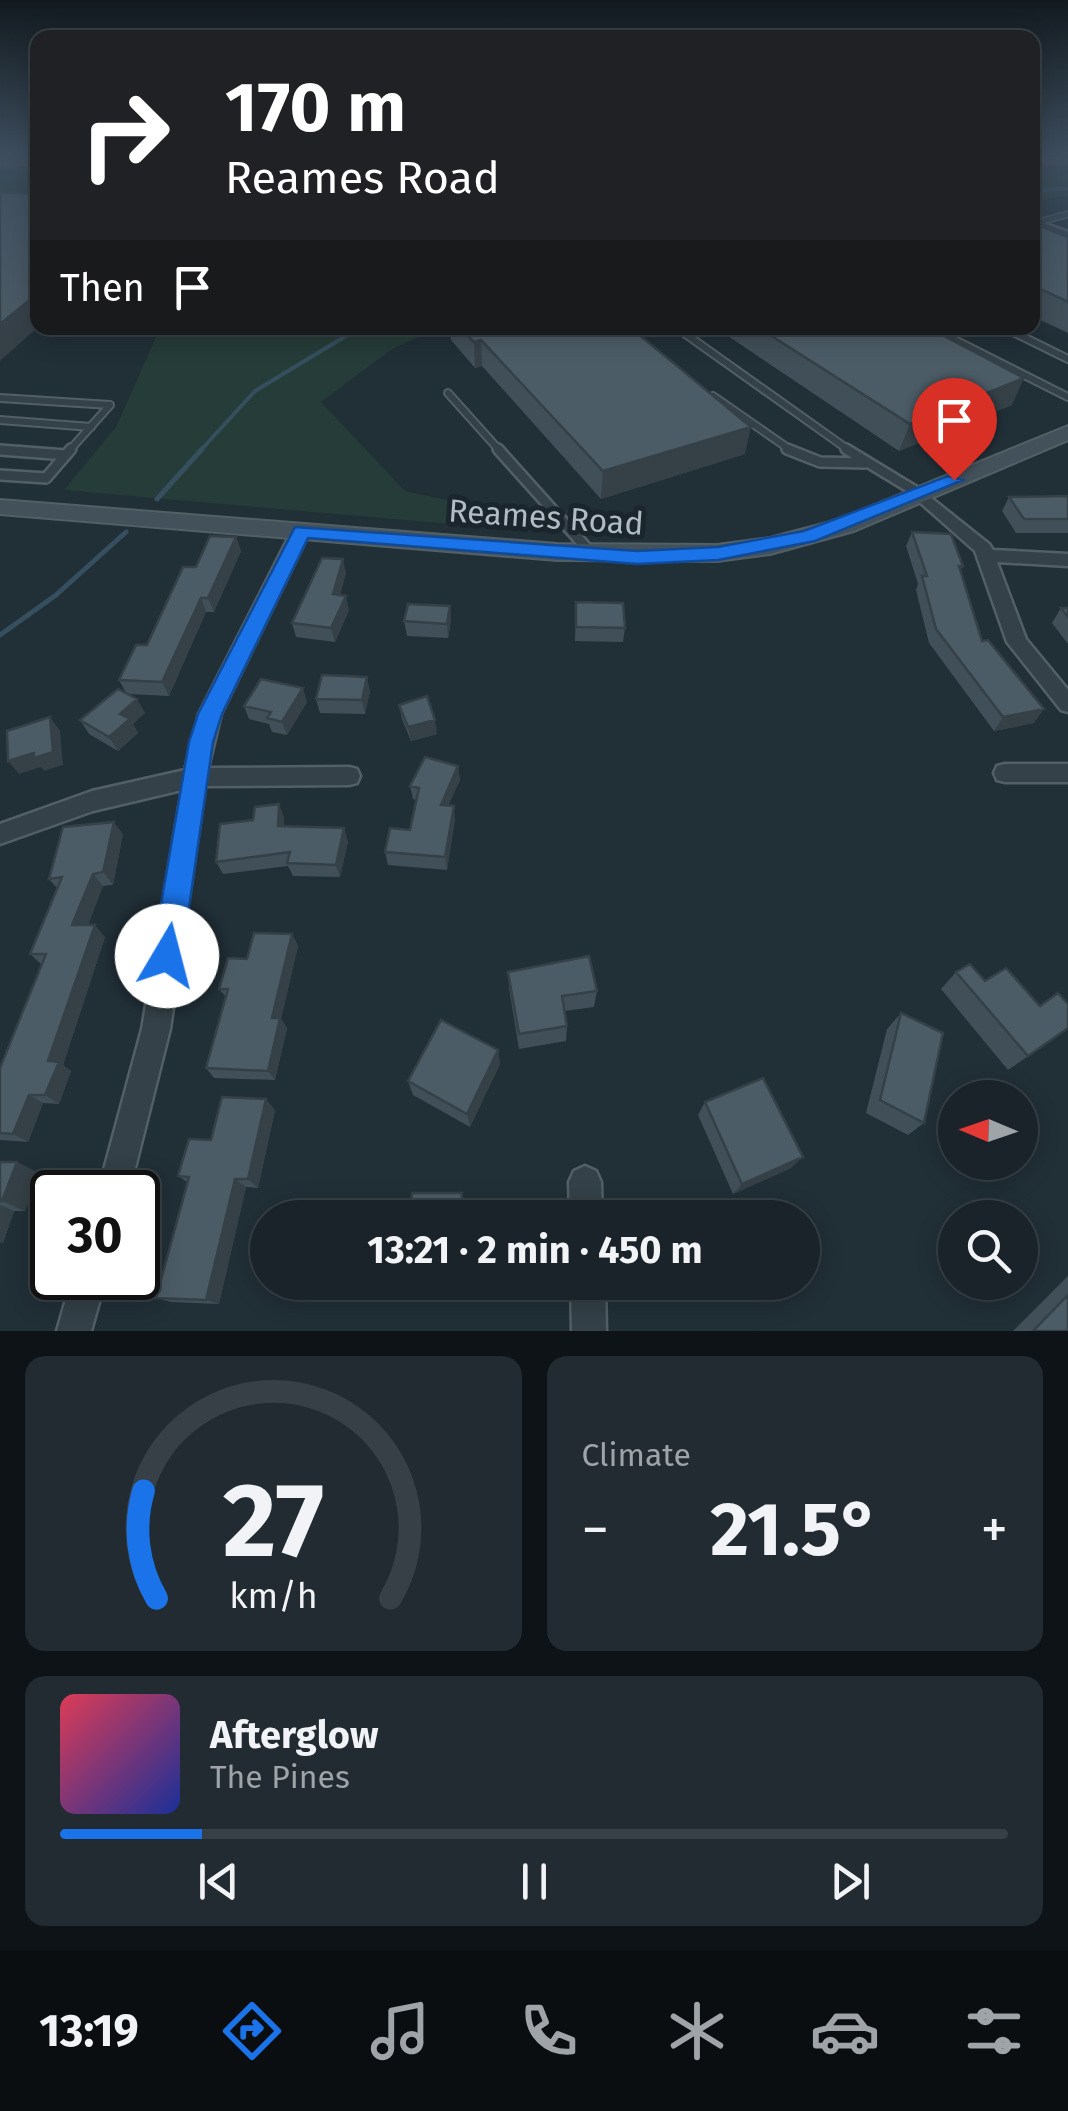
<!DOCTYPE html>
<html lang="en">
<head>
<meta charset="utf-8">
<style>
	body { margin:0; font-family:"Fira Sans",sans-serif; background:#222b31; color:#f1f3f6; height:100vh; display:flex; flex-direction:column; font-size:38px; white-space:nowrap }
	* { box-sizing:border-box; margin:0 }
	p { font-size:32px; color:#9fa4a8 }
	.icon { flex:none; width:55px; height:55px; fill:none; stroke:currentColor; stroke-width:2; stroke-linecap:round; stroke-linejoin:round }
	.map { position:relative; height:1331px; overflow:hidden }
	.side { display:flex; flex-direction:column; gap:25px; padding:25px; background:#0e1317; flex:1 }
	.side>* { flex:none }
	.hud { position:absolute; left:30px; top:30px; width:1010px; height:305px; border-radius:20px; box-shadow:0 5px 25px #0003,0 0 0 2px #374046; background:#202124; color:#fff; overflow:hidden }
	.needle { width:65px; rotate:272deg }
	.tools { position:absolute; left:938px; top:1080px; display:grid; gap:20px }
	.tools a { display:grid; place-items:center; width:100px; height:100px; border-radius:50%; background:#192329; box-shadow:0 5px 25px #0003,0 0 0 2px #374046; font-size:50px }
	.speed { position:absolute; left:30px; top:1170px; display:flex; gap:20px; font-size:50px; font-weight:700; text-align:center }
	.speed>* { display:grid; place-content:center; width:130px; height:130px; border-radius:50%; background:#192329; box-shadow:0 5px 25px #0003,0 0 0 2px #374046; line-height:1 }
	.speed .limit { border:5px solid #111; border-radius:15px; background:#fff; color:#111 }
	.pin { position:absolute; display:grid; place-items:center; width:85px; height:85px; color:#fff; margin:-102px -42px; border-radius:50% 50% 50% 0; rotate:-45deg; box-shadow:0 0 10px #0007 }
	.pin .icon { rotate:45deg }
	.me { position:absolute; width:110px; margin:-55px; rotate:8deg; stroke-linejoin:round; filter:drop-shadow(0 0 8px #0008) }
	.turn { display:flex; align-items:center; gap:35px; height:210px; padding:0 30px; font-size:45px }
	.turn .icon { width:130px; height:130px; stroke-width:2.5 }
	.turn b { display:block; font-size:70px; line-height:85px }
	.then { display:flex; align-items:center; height:95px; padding:0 30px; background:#0003; gap:20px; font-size:38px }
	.big { font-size:75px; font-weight:700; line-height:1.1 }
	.side .card { flex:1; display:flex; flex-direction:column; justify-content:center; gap:15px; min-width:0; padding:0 35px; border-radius:20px; background:#222b31 }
	.side .dial { align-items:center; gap:0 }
	.dial svg { height:260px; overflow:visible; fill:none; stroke:#374046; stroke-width:7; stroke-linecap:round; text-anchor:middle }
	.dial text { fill:#f1f3f6; stroke:none }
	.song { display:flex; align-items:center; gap:30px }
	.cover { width:120px; height:120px; border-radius:15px; background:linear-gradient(135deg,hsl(350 70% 55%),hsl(230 70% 35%)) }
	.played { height:10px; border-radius:5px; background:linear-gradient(90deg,#1a73e8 15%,#374046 15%) }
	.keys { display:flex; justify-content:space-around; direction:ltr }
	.heat { display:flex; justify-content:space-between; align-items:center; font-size:55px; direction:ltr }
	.side .tiles { flex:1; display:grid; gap:25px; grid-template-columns:1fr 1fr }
	.card:last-child { grid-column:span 2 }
	.trip { position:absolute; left:250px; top:1200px; width:570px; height:100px; border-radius:50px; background:#192329; box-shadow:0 5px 25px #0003,0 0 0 2px #374046; font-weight:700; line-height:100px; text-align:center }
	.menu { display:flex; height:160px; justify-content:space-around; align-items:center; background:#0a0e10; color:#9fa4a8 }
	.menu .icon { width:70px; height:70px }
	.menu .on { color:#1a73e8 }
	.menu b { font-size:45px; color:#f1f3f6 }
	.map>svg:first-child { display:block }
</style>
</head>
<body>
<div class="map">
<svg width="1068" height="1331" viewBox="0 0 1068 1331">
	<rect width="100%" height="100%" fill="#212f37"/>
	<path fill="#263c38" d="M0 167H37V206L0 198Z
		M1033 167 1068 168V196L1033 200Z
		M160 328H439L392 349 321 402 405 491 525 517 540 532 64 490 116 427Z"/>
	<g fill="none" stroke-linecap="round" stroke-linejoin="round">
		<path stroke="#354f5e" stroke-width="4" d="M1032 190 1068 189
			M200 451 255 391 359 328"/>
		<path stroke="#354f5e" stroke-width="5" d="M157 499 202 449
			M0 635 56 595 126 532"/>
		<g stroke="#525f65" stroke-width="8">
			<path id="lane-far2" d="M1032 224 1068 214"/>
		</g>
		<g stroke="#525f65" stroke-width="10">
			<path id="lane-far1" d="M677 328 850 451
				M931 328 1068 397
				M1005 328 1068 359
				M448 393 500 451
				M713 396 792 451
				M0 398 110 405
				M0 420 91 427
				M0 450 19 451
				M69 451 110 405"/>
		</g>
		<g stroke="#525f65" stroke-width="14">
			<path id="lane" d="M498 449 592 554
				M787 449 820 462 865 463
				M846 449 920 494
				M0 450 66 455
				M0 475 46 478 71 449"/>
		</g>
		<g stroke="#525f65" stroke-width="5">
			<path id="street" d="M1032 219 1068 232V239L1032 226Z
				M920 489 989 544 993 550 1068 554V566L997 562 1026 639 1068 690V712L1061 710 1007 642 975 551 914 497V491Z
				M301 526 310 531 221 714 208 768 349 767 357 769 360 776 357 783 349 785 205 786 170 1029 129 1192H98L142 1029 182 790 93 811 0 844V824L92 791 185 770 199 714 292 531Z
				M1005 764H1068V782H1005L997 780 994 773 997 766Z
				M585 1166 596 1171 601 1182 602 1218H570L569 1182 574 1171Z
				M72 1278H106L91 1331H57Z
				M571 1282H605L606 1331H572Z"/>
		</g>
		<g stroke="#525f65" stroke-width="4">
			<path id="secondary" d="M1068 426V440L854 531 770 554 717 561 557 560 0 514V500L557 544 717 545 770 538 838 520Z"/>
		</g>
		<g stroke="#3f4b52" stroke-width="5">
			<path id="highway" d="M1032 154H1068V164H1032Z
				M0 156H38V166H0Z"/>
		</g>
		<use href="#lane-far2" stroke="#344148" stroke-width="5"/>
		<use href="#lane-far1" stroke="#344148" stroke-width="6"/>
		<use href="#lane" stroke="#344148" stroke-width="9"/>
		<use href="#street" fill="#344148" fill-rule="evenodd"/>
		<use href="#secondary" fill="#43515a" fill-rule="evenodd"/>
		<use href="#highway" fill="#6d5c52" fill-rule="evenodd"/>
	</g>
	<path fill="#414f58" d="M1032 223 1068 237V333L1032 316Z
		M450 328H631L745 454 601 499 482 366 475 368 451 340Z
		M716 328H929L1012 405 899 451Z
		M1068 496V533H1016L1002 511 1009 497Z
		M912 532 963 566 960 571 982 641 1034 723 994 731 929 643 916 590 918 584 906 546Z
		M236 537 241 551 214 612H206L169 696 128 694 137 699 145 713 133 724 138 733 118 751 89 734 80 720 126 693 119 680Z
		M346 573 340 595 349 610 335 642 296 637 292 623Z
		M576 602 625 628 623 642 575 641Z
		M450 606 451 620 448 638 407 636 404 621Z
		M1061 608H1068V644L1052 623Z
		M370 691 365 714 320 713 316 699Z
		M307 702 287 735 272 732 269 724 249 719 244 706Z
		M399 705 437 734 411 741 402 719Z
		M458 766 460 780 448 805 455 819 447 870 388 865 385 852 410 830 416 800 413 799 410 786Z
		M284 817V826L348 841 340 877 293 876 288 866 223 874 216 862Z
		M123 834 113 885 103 886 88 925 105 937 63 1065 71 1071 59 1104 43 1103 28 1142 0 1140V1068L42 965 30 954 57 888 49 879Z
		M292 934 298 946 281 1019 287 1028 275 1080 214 1078 206 1068 226 997 219 989 247 959Z
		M508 972 597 991 594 1007 565 1011 567 1026 566 1041 519 1049 509 988Z
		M956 972 985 981 1068 1029 1008 1070 941 989Z
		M901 1013 924 1123 908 1135 866 1113 887 1029Z
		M498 1050 500 1064 470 1127 413 1095 408 1081Z
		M705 1102 791 1168 733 1194 698 1115Z
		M275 1110 258 1188 246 1187 219 1304 171 1302 156 1298 187 1182 178 1176 211 1140Z
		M0 1162 39 1173 25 1211H14L3 1243 0 1242Z
		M1068 1276V1331H1013Z
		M389 1282H490V1300L395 1301 388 1295Z"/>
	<path fill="#354047" d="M38 293V327L0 361V324Z
		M481 340 482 366 475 368 474 342Z
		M1024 378 1012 405 899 451 910 424Z
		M751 427 745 454 601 499 603 471Z
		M236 537 241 551 214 612 208 598Z
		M343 559 346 573 336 609 333 594Z
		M346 596 349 610 335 642 331 628Z
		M201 598 206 612 169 696 162 682Z
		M450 606 451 620 448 638 447 624Z
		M367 677 370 691 365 714 362 700Z
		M303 688 307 702 287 735 282 722Z
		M137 699 145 713 133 724 138 733 118 751 109 737 120 714Z
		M1044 709 1034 723 994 731 1003 717Z
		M50 717 60 731 63 765 44 771 41 767 19 774 8 761Z
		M435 720 437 734 411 741 408 727Z
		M458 766 460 780 443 818 441 805Z
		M279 804 284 817 283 839 278 826Z
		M454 806 455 819 447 870 445 857Z
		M114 822 123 834 113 885 103 872Z
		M344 828 348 841 340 877 336 865Z
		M93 874 103 886 83 937 72 925Z
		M95 925 105 937 63 1065 71 1071 59 1104 45 1095 48 1061Z
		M292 934 298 946 281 1019 287 1028 275 1080 268 1071 272 1018Z
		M498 1050 500 1064 470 1127 467 1114Z
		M29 1095 43 1103 28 1142 13 1134Z
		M266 1099 275 1110 258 1188 248 1179Z
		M803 1157 791 1168 733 1194 742 1184Z
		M17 1162 39 1173 25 1211 2 1201Z
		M235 1179 246 1187 219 1304 206 1300Z
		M462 1193 465 1203 464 1218H460Z
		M0 1205 14 1211 3 1243 0 1241Z"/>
	<path fill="#4c5c66" stroke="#354047" stroke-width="2.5" d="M0 192 38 194V293L0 324Z
		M1032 223 1068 237V302L1032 285Z
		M460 328H631L751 427 603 471 481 340 474 342Z
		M759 328H929L1024 378 910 424Z
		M1068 496V519H1024L1009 497Z
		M912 532 951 534 963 566H959L982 641 988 640 1044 709 1003 717 936 629 922 576H927Z
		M210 536 236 537 208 598H201L162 682 119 680 136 645H147L183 567H196Z
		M322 558 343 559 333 594 346 596 331 628 292 623Z
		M576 602 623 603 625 628 576 627Z
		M408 604 450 606 447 624 404 621Z
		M1061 608H1068V617Z
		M322 675 367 677 362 700 316 699Z
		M261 679 303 688 282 722 267 718 271 712 244 706Z
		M118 689 137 699 120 714 130 719 109 737 80 720Z
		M427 696 435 720 408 727 399 705Z
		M50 717 53 752 34 758V753L8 761 7 731Z
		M425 757 458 766 441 805 454 806 445 857 385 852 390 828 410 830 419 788 410 786Z
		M279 804 278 826 344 828 336 865 287 863 290 852 216 862 220 824 253 820 255 807Z
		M114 822 103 872 93 874 72 925H95L48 1061 59 1062 45 1095H29L13 1134 0 1133V1068L46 954H30L62 877 49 879 63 827Z
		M254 933 292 934 272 1018H280L268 1071 206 1068 228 989H219L228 958 247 959Z
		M589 956 597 991 562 996 567 1026 519 1034 508 972Z
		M970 964 985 981 1006 968 1040 1006 1058 993 1068 1004V1028L1028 1056 956 972Z
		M901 1013 943 1033 924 1123 880 1100Z
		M441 1020 498 1050 467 1114 408 1081Z
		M763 1078 803 1157 742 1184 705 1102Z
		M222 1097 266 1099 248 1179H235L206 1300 156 1298 189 1177 178 1176 189 1139 211 1140Z
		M0 1162H17L2 1201H0Z
		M412 1193H462L460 1218H410Z
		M389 1282H488V1295H388Z
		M1068 1295V1331H1033Z"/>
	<linearGradient id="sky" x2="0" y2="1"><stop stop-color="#121a1e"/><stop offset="0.45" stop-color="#3d4d5e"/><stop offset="1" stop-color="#3d4d5e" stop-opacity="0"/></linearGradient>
	<rect width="1068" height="341" fill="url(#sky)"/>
	<path fill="#1a73e8" stroke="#114b97" stroke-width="2.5" d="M948 476 963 480 815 541 718 560 637 564 308 538 222 714 213 742 182 956 178 966 167 971 156 966 152 956 189 742 198 714 295 527 637 551 718 547 804 531Z"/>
	<g text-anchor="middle" stroke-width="10" stroke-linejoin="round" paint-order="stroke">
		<g font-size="32" fill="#afbcc4" stroke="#1a252c">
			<text transform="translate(546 517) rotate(4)" y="11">Reames Road</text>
		</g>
	</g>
</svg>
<div class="tools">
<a><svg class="needle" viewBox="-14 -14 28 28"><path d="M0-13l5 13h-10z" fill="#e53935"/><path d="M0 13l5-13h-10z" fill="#9fa4a8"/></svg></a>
<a><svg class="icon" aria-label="search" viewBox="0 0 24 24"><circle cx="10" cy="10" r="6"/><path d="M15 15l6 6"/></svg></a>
</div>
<div class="speed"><div class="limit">30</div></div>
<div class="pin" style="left:954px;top:480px;background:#d93025"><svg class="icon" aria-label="arrive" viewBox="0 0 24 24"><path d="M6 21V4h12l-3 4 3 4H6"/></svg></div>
<svg class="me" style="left:167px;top:956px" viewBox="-20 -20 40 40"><circle r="19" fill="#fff"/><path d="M0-13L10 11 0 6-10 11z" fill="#1a73e8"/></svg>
<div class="trip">13:21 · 2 min · 450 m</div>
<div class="hud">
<div class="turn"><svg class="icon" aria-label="right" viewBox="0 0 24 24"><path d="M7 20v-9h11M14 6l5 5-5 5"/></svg><div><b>170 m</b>Reames Road</div></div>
<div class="then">Then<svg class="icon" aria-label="arrive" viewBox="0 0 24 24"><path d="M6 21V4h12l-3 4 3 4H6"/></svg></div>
</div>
</div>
<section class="side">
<div class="tiles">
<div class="card dial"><svg viewBox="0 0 100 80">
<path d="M14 69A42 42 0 1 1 86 69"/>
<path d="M14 69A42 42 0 0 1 10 36" stroke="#1a73e8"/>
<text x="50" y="56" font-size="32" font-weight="700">27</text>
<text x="50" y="72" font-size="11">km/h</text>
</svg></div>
<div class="card"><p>Climate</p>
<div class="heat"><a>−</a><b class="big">21.5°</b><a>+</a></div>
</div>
<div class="card">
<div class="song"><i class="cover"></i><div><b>Afterglow</b><p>The Pines</p></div></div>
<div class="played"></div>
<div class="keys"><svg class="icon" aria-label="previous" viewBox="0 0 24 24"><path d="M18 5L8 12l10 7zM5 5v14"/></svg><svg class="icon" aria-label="pause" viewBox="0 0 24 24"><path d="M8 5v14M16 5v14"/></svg><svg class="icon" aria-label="next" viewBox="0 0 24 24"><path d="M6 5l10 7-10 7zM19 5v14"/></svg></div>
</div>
</div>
</section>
<nav class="menu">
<b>13:19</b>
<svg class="icon on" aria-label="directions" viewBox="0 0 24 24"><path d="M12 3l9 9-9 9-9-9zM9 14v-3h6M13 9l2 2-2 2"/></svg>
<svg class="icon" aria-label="music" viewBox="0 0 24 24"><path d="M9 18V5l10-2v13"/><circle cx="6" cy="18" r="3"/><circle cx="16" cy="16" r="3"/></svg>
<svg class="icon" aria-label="phone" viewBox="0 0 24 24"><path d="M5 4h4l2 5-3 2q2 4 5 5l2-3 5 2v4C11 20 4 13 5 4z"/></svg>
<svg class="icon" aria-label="climate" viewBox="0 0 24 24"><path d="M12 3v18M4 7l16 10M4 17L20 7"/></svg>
<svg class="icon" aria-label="car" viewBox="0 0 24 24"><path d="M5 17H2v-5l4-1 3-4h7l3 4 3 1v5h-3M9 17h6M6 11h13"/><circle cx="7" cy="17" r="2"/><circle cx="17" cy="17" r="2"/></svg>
<svg class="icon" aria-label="filters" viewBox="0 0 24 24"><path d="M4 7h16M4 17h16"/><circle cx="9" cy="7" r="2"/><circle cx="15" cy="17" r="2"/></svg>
</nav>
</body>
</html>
